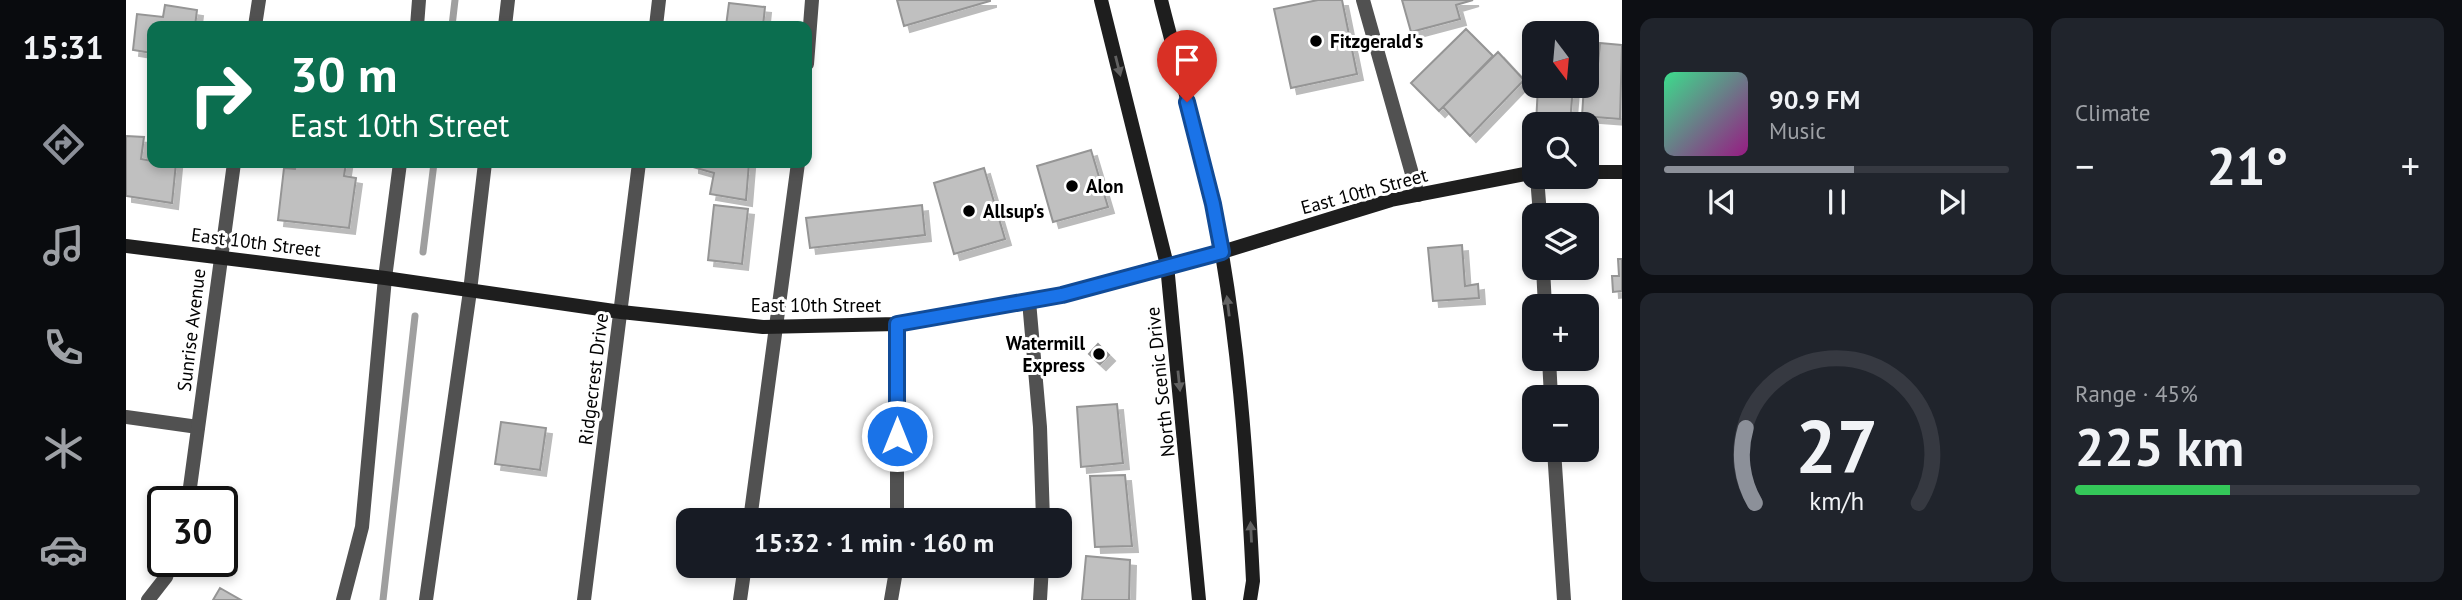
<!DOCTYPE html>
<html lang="en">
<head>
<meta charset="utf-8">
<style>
	body { margin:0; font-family:"PT Sans",sans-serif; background:#20242c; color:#f1f3f6; height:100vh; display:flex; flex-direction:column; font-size:26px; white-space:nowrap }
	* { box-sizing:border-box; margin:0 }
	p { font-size:23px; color:#9ea1a6 }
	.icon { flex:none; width:38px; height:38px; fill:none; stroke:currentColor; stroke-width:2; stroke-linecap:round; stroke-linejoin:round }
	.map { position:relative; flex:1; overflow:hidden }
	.sheet { display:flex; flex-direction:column; gap:18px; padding:18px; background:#0d0f14; width:840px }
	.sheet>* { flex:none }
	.banner { position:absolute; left:21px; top:21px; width:665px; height:147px; border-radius:14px; box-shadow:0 4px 10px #0003; background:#0b6e4f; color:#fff; overflow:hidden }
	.needle { width:46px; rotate:164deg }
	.fabs { position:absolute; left:1396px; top:21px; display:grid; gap:14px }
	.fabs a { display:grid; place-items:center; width:77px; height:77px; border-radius:14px; background:#171b24; box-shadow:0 4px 10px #0003; font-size:35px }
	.speed { position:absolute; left:21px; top:486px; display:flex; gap:14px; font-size:35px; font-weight:700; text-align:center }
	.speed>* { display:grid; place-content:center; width:91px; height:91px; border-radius:50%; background:#171b24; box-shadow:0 4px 10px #0003; line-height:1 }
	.speed .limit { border:4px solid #111; border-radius:10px; background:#fff; color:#111 }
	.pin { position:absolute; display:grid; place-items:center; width:60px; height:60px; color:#fff; margin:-72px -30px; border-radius:50% 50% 50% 0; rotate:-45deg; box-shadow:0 0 7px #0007 }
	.pin .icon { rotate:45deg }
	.me { position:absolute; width:77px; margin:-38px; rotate:0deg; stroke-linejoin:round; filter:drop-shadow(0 0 5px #0008) }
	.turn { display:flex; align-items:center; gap:24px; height:147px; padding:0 28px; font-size:32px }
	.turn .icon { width:91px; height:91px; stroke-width:2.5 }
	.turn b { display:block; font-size:49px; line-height:60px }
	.big { font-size:52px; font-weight:800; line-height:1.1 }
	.sheet .widget { flex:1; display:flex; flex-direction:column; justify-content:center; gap:10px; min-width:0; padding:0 24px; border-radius:14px; background:#20242c }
	.sheet .dial { align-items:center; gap:0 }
	.dial svg { height:182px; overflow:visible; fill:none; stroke:#363941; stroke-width:7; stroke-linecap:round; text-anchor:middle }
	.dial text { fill:#f1f3f6; stroke:none }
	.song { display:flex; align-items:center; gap:21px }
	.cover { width:84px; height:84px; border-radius:10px; background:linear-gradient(135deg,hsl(150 70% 55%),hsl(310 70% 35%)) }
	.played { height:7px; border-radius:4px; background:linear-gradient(90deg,#8c9099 55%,#363941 55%) }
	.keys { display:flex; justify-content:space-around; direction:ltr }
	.heat { display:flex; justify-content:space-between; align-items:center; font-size:38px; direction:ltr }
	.charge { height:10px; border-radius:5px; background:linear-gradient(90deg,#34c759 45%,#363941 0) }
	.sheet .tiles { flex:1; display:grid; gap:18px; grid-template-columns:repeat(2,1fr) }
	.trip { position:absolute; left:550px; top:508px; width:396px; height:70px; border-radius:14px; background:#171b24; box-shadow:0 4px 10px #0003; font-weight:800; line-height:70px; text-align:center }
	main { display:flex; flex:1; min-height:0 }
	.dock { display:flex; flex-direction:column; width:126px; justify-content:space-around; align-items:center; background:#090b0e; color:#9ea1a6 }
	.dock .icon { width:49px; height:49px }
	.dock .current { color:#8c9099 }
	.dock b { font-size:32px; color:#f1f3f6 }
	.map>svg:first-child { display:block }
</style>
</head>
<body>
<main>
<nav class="dock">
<b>15:31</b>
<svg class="icon current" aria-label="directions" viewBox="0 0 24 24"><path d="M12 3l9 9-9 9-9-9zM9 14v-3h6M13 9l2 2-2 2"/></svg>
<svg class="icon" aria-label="music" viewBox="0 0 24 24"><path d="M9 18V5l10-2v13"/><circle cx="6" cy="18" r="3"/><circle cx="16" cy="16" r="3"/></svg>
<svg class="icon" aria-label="phone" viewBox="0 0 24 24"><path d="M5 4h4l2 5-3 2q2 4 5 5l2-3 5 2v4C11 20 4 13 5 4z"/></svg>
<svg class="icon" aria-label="climate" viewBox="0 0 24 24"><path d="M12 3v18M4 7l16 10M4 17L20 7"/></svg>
<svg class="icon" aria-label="car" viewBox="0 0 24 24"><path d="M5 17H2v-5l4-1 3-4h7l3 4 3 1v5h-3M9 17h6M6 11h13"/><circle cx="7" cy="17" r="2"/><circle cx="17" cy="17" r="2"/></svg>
</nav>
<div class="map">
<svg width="1496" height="600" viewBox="0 0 1496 600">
	<defs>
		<filter id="shadow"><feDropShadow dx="6" dy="6" stdDeviation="0" flood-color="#0004"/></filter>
	</defs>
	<rect width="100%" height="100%" fill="#fff"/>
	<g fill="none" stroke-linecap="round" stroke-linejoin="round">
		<path stroke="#9f9f9f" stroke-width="7" d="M326 26 329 0
			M297 252 308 163
			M257 600 289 316"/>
	</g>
	<path fill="#c0c0c0" stroke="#959595" stroke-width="2" filter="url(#shadow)" d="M771 0H864V1L778 26Z
		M1192 0H1216L1231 74 1165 88 1148 9Z
		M1276 0H1347L1330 5 1334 19 1285 32Z
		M603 3 639 7 637 26H600Z
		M39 5 71 10 69 26H26V53L7 50 11 14 37 17Z
		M1340 29 1367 56 1313 111 1285 83Z
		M1474 43 1496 45 1494 119 1456 116 1458 86H1461V63L1472 64Z
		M1372 52 1398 80 1344 136 1317 107Z
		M1412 86H1447L1444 124H1410Z
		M0 136 18 137 15 159 26 161V163H50L46 203 0 196Z
		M965 150 982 207 927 222 911 166Z
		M170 163H220L218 176 230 178 223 228 152 220 158 168 169 169Z
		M567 163H623L620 200 584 194 588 173 567 167Z
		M858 168 879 239 828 254 808 183Z
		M588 205 622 209 616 264 582 260Z
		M796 205 799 235 684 248 680 218Z
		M1336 245 1339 286 1352 284 1353 298 1307 301 1302 248Z
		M1492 259H1496V291L1487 292 1486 276H1493Z
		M972 344 983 355 974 364 963 354Z
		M991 404 997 463 955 467 951 407Z
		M375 422 420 428 414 470 369 464Z
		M999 475 1006 546 969 547 964 476Z
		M960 556 1004 560 1003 600H956Z
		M94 588 115 600H87Z"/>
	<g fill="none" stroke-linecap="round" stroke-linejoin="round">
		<path stroke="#515151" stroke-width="14" d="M1237 0 1292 195
			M291 26 293 0
			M379 26 382 0
			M681 64 686 0
			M903 301 914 427 917 520
			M0 417 72 427
			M624 520 672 163
			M217 600 236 527 259 278 274 163
			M300 600 344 291 359 163
			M614 600 619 565
			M914 600 916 565"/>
		<path stroke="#515151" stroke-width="14" d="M129 26 133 0
			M530 26 533 0
			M1411 177 1414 215
			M1417 268 1419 306
			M1423 359 1425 397
			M1428 450 1438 600
			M62 502 108 163
			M771 520V324
			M22 600 40 577 45 562
			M458 600 513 163
			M765 600 771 565"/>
		<path stroke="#1e1e1e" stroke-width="14" d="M975 0 1041 265 1073 600
			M1035 0C1052 68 1073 137 1087 206 1112 328 1121 457 1127 581L1124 600
			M1461 172H1496
			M0 246 259 278 495 312 637 327 771 324 936 295 1041 265 1096 252 1265 200 1409 172"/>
	</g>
	<defs><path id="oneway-solid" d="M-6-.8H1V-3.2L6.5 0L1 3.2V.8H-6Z" transform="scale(1.75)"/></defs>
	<g fill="#626262">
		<use href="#oneway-solid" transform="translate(992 66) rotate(76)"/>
		<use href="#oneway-solid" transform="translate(1102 306) rotate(-97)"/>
		<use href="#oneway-solid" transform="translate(1053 381) rotate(84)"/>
		<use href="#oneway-solid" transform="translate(1125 532) rotate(-93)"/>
	</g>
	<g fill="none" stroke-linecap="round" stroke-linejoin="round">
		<g stroke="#114b97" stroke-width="18">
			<path id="route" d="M771 436V324L936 295 1096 252 1087 204 1061 102"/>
		</g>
		<use href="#route" stroke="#1a73e8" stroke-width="12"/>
	</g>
	<g fill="#000" stroke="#fff" stroke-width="2.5">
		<circle cx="1190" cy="41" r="7"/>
		<circle cx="946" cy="186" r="7"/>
		<circle cx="843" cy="211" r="7"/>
		<circle cx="973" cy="354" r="7"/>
	</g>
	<g text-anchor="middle" stroke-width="6" stroke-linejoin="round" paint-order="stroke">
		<g font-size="19" font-weight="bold" fill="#000" stroke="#fff" text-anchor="start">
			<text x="1204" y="48">Fitzgerald's</text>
			<text x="960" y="193">Alon</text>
			<text x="857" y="218">Allsup's</text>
			<text x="959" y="350" text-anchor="end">Watermill<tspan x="959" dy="22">Express</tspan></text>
		</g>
		<g font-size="19" fill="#000" stroke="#fff">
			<text transform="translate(1238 191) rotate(-15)" y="7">East 10th Street</text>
			<text transform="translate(130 242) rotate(7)" y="7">East 10th Street</text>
			<text x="690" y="312">East 10th Street</text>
			<text transform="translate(65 330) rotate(-83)" y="7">Sunrise Avenue</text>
			<text transform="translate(467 379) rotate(-83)" y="7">Ridgecrest Drive</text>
			<text transform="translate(1034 382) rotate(-96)" y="7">North Scenic Drive</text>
		</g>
	</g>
</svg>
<div class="fabs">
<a><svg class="needle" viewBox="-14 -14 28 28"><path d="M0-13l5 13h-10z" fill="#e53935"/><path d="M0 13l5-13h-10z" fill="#9ea1a6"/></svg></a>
<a><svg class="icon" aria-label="search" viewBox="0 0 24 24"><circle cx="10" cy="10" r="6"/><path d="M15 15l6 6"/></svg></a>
<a><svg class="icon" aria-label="layers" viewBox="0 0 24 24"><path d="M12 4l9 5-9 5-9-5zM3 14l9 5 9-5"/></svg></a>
<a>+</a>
<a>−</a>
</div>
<div class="speed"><div class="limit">30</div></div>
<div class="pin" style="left:1061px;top:102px;background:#d93025"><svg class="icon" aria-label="arrive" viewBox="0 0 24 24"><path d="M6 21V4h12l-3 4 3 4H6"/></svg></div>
<svg class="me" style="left:771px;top:436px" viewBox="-20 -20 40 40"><circle r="17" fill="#1a73e8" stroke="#fff" stroke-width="3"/><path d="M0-11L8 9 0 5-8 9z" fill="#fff"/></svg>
<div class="trip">15:32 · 1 min · 160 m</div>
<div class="banner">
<div class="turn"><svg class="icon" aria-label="right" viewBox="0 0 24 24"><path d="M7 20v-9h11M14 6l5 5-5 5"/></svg><div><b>30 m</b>East 10th Street</div></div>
</div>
</div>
<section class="sheet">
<div class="tiles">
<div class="widget">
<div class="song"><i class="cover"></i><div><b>90.9 FM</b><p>Music</p></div></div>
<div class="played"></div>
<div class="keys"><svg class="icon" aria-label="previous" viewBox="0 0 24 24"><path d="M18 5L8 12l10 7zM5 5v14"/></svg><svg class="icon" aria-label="pause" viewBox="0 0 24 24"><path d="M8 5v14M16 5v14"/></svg><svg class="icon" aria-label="next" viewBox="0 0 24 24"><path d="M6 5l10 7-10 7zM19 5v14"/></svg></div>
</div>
<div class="widget"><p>Climate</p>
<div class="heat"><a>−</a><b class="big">21°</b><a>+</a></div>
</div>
<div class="widget dial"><svg viewBox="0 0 100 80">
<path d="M14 69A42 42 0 1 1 86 69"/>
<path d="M14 69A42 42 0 0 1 10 36" stroke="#8c9099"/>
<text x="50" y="56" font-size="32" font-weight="700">27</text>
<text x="50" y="72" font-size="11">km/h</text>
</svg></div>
<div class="widget"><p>Range · 45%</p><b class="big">225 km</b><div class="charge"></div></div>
</div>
</section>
</main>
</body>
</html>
